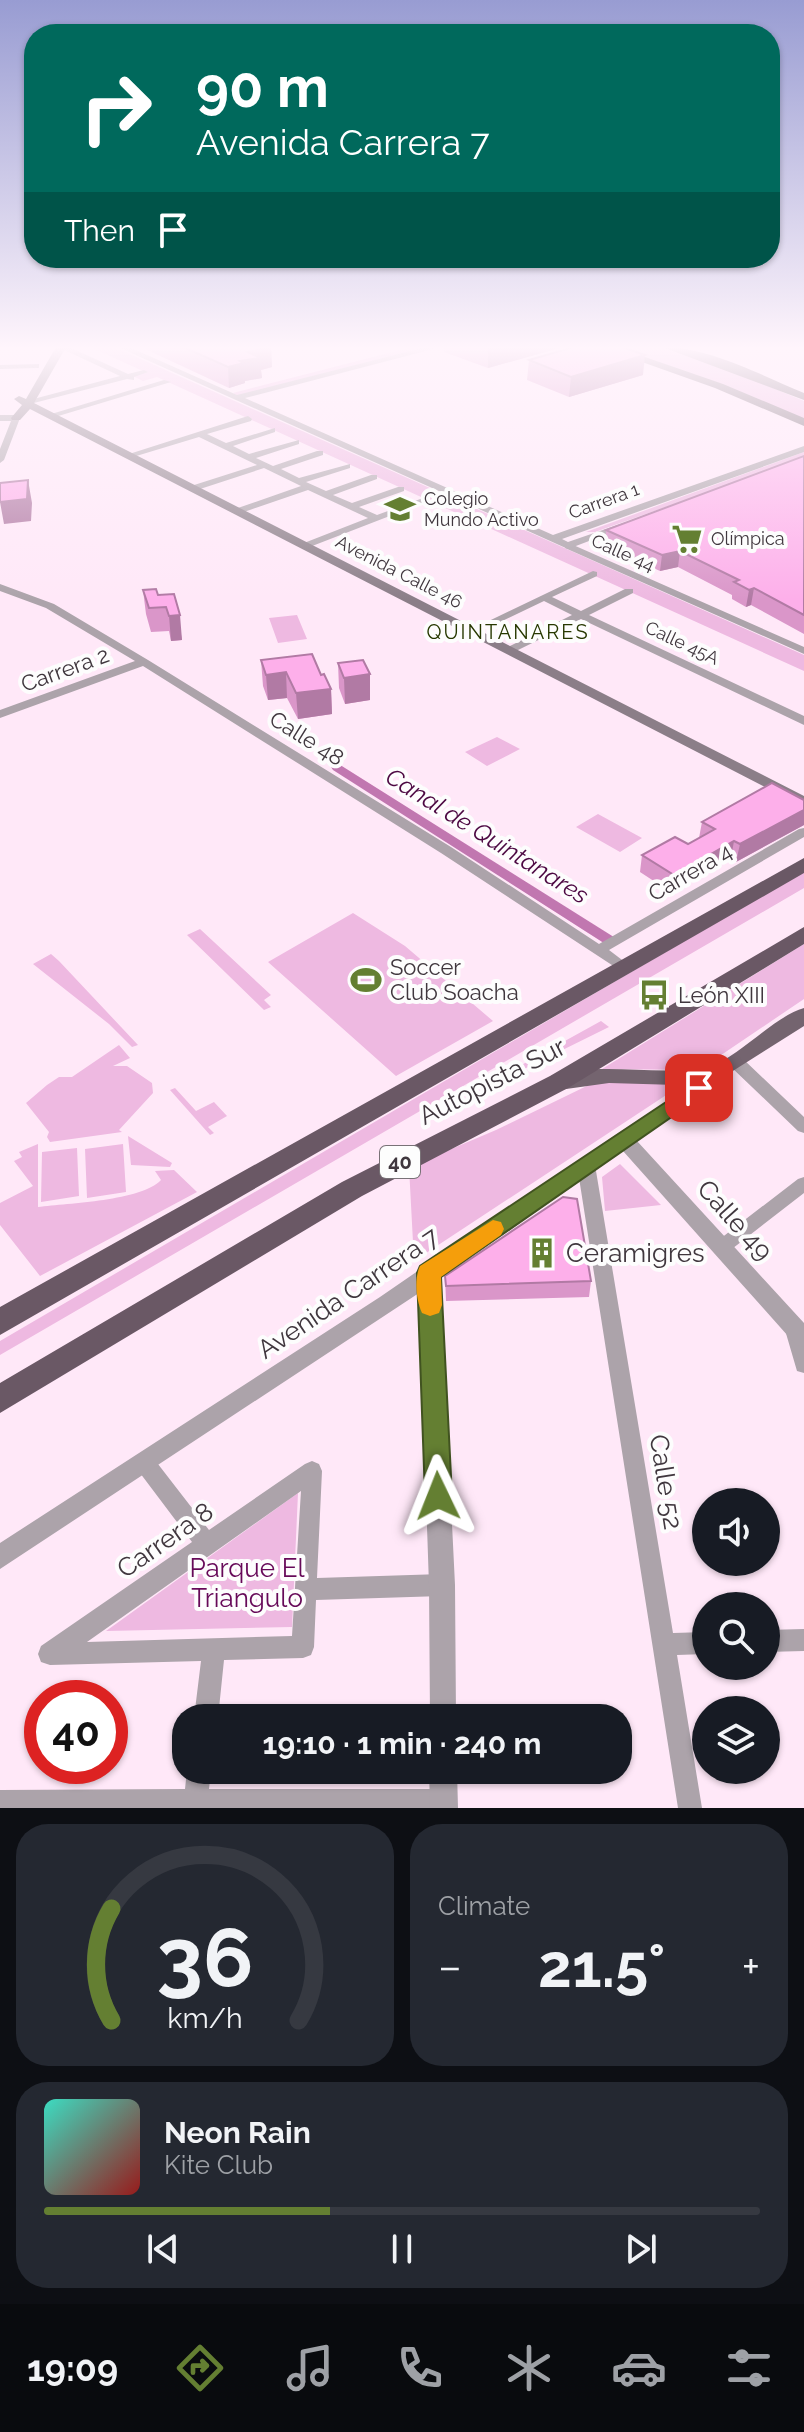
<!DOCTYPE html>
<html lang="en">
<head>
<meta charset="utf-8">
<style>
	body { margin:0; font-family:Raleway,sans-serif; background:#242831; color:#f1f3f6; height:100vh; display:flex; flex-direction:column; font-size:30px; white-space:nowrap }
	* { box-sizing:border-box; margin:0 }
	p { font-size:26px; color:#9ea1a6 }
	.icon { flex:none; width:44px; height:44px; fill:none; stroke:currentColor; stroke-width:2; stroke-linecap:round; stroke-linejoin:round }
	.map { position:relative; height:1808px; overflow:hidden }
	.side { display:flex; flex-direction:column; gap:16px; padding:16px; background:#0d0f14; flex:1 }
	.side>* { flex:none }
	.guide { position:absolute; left:24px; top:24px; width:756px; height:244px; border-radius:32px; box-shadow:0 2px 6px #0004; background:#00695c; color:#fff; overflow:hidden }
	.tools { position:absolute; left:692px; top:1488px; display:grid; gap:16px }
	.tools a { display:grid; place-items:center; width:88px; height:88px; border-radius:50%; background:#171b24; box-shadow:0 2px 6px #0004; font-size:40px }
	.speed { position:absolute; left:24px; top:1680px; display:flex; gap:16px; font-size:40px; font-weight:700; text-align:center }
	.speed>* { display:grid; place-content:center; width:104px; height:104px; border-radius:50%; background:#171b24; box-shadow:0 2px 6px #0004; line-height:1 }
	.speed .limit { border:12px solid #d22; background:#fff; color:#111 }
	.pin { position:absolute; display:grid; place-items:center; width:68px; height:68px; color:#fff; margin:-34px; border-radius:16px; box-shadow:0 4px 12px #0006 }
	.me { position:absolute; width:88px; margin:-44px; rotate:358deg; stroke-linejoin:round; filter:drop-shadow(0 0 6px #0008) }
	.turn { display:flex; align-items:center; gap:28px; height:168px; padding:0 40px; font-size:36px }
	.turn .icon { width:104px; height:104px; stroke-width:2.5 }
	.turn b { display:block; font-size:56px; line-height:68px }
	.then { display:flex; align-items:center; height:76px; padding:0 40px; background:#0003; gap:16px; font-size:30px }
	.big { font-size:60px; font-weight:700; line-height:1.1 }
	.side .tile { flex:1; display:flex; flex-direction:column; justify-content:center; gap:12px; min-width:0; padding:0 28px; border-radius:32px; background:#242831 }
	.side .dial { align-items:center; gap:0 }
	.dial svg { height:208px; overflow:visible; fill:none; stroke:#363941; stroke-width:7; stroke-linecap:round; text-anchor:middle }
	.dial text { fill:#f1f3f6; stroke:none }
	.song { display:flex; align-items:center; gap:24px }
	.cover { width:96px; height:96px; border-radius:12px; background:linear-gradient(135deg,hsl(170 70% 55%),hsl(0 70% 35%)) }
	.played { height:8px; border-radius:4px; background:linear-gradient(90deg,#647f32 40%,#363941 40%) }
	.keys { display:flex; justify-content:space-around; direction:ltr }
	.heat { display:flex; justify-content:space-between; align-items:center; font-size:44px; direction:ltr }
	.side .tiles { flex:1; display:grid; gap:16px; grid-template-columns:1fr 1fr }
	.tile:last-child { grid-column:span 2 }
	.trip { position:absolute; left:172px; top:1704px; width:460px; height:80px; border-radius:32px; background:#171b24; box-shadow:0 2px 6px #0004; font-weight:700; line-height:80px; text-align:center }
	.menu { display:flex; height:128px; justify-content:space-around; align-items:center; background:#090b0e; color:#9ea1a6 }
	.menu .icon { width:56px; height:56px }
	.menu .selected { color:#647f32 }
	.menu b { font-size:36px; color:#f1f3f6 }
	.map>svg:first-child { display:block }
</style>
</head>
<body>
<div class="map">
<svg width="804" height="1808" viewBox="0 0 804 1808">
	<rect width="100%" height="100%" fill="#ffe8f8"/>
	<path fill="#eeb9e1" d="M90 347H114L804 655V671L157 377 143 381 131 375 143 371Z
		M412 347H426L238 396 233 393Z
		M612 347H659L734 372 804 401V419Z
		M804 452V458L595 532H586Z
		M297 615 307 639 278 643 269 618Z
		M497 737 520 749 487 766 465 752Z
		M335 762 617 940 607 945 332 768Z
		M598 814 642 838 620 852 576 827Z
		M804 871V888L0 1355V1341Z
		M353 913 405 946 493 1021 396 1076 268 962Z
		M200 929 271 995 264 1000 271 1007 264 1010 187 935Z
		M804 944V999L699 1070 602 1069Z
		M51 954 59 961 138 1045 132 1047 109 1024 33 964Z
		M601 1021 609 1027 520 1071 516 1068Z
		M119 1045 130 1058 113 1066H127L152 1083 153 1093 119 1130 122 1132 50 1142 47 1137 49 1132 26 1103 47 1085 59 1077H72Z
		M689 1080 414 1261 409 1167 496 1130 597 1081Z
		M175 1088 196 1111 214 1102 227 1116 208 1127 214 1133 210 1135 170 1090Z
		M128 1136 172 1163 170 1167 131 1165Z
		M38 1144V1207C69 1203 141 1201 161 1180L155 1171 174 1170 197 1192 40 1276 0 1225V1203L33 1186 14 1161 22 1157 19 1152Z
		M123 1144 126 1192 87 1198 85 1149Z
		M77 1148 79 1196 41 1202 42 1152Z
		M620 1164 661 1205 605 1211 602 1177Z
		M298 1493 292 1627 106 1631Z"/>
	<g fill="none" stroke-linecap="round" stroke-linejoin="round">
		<path fill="#c177b0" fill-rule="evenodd" d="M337 763 617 939 619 942 617 945H607L333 770 331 767Z"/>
		<path fill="#aca3aa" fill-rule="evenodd" d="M58 347H69L128 374 144 370 148 372 134 377V380L127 379 26 405V401L120 376Z
			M39 364V368H36L0 369V365Z
			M164 380 171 382 55 417 48 415Z
			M0 415H16L20 418 4 460 0 463V449L11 421H0Z
			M248 416 252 419 251 421 207 434 226 443 275 428V432L233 446 249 454 299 440V444L256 458 273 466 317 451H323V455L281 469 299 478 350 464V468L306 482 326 491 371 475H377V479L333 495 352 503 398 487H404V491L359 507 377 515 423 498 431 500 307 548 304 547V543L368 518 308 490 241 513H235V509L301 486 264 468 197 490H191V486L257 465 199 437 133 457 126 455Z
			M565 544H571L804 647V654L565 548Z
			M593 571 597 572V576L552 597 581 611 625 589H633V593L589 615 804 716V725L581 619 514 652H506V648L572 615 544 601 477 633 473 634 468 631Z
			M0 584 54 604 148 660 451 847 599 944 799 829 804 828V837L609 950 630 966 628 969H618L441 853 143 666 0 718V710L135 661 46 608 0 591Z
			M736 1056 742 1058 804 1117V1133L798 1131 730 1066 728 1062 730 1058Z
			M586 1158 592 1160 595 1165 673 1633 706 1632V1654L677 1655 702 1808H678L577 1165 580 1160Z
			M804 1177V1193L728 1252 722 1254 716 1252 713 1247 716 1242 798 1179Z
			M794 1322 801 1324 804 1332V1373L797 1371 785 1330 787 1324Z
			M144 1453 151 1455 209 1530 305 1464 312 1461 319 1464 322 1471 317 1578 442 1574 450 1577 453 1585 450 1593 442 1596 316 1600 314 1647 311 1655 303 1658 224 1660 218 1718H194L201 1661 50 1665 41 1662 38 1654 41 1646 192 1542 137 1469 134 1462 137 1455ZM301 1491 292 1636 87 1642Z
			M804 1629V1651L766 1652V1630Z
			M187 1770H211L209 1789H443L452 1792 455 1801 452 1808H0V1790L185 1789Z"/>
		<path fill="#aca3aa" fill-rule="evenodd" d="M118 347H129L237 395 426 347H441L245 398 553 535 804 446V452L562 539 568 542 626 522 631 525 568 549Z
			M723 1065 729 1067 732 1072 729 1077 637 1141 804 1323V1347L796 1345 623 1151 440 1279 455 1585 456 1718H430L429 1585 419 1293 0 1569V1543L380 1297 617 1134Z
			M429 1770H457L458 1808H430Z"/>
		<path fill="#8b7e88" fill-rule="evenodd" d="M56 347H66L34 403 804 796V807L30 409 20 420H12L11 418 22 405 14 399 19 396 26 399Z"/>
		<path fill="#74646f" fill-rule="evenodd" d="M600 347H616L723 384 804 418V426L715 388Z
			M662 347C710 347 760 375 804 393V400Z
			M804 1008V1026L717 1081 677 1085 609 1083 559 1090 551 1088 548 1082 551 1076C604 1060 660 1078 710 1066 738 1058 773 1017 804 1008Z"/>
		<path fill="#6a5865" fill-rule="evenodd" d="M804 858V873L0 1335V1307Z
			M804 927V944L568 1088 362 1196 0 1413V1383L342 1182 550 1076Z"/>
	</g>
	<path fill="#da96c9" d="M141 347H271L272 367 261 370 262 378 245 381V383L229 388Z
		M444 347H563L488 368 444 352Z
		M529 360 643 375 569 397 527 380Z
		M804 456V634L751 605 746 607 732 599V595L678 567 660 571 605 546 606 530Z
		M143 590 158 595 174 594 182 640 171 641 169 631 151 632 146 614Z
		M261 660 321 675 331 689 332 714 298 719 287 698 268 700 263 686Z
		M338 663 370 674V700L345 704 339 688Z
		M804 800V825L736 862 731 858 672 893 640 872 642 855 688 844 699 838 702 822Z
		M445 1276 591 1281 589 1297 446 1301Z"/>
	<path fill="#b17aa4" d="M271 347 272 367 261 370 262 378 245 381V383L229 388 228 367 248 352Z
		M492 347H563L488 368V348Z
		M645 355 643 375 569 397 571 377Z
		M28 480 32 503 31 521 4 524 0 502Z
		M680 551 678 567 660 571 662 555Z
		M754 588 751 605 746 607 749 590Z
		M180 615 182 640 171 641 169 616Z
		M286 672 287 698 268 700 266 675Z
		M370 674V700L345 704 344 678Z
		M331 689 332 714 298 719 296 693Z
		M804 810V825L736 862 740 844Z
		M734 841 731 858 672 893 674 875Z"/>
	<path fill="#fdafea" stroke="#b17aa4" stroke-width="2" d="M183 347H270L248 352 260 358 240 361 244 363 228 367Z
		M574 347H622L645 355 571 377 529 360Z
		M804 456V615L754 588 749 590 734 582 739 580 680 551 662 555 606 530Z
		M28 480 27 499 0 502V483Z
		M156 589 158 595 174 594 180 615 169 616 166 607 149 608 143 590Z
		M312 654 321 675 324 674 331 689 296 693 286 672 266 675 261 660Z
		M363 660 370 674 344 678 338 663Z
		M772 783 804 800V810L740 844 734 841 674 875 642 855 675 837 688 844 715 829 702 822Z
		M563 1197 577 1199 591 1281 446 1286 445 1276Z"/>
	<linearGradient id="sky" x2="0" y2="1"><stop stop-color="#989cd2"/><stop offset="0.58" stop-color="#fff5fc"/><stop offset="1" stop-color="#fff5fc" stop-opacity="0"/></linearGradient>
	<rect width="804" height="600" fill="url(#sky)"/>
	<path fill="#647f32" stroke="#415320" stroke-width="2" d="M699 1080 706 1082 709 1088 706 1093 441 1277 452 1496 448 1505 438 1509 429 1505 425 1496 417 1273 420 1266Z"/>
	<path fill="#f59e0b" d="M493 1220 501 1222 504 1229 501 1235 441 1277 442 1305 439 1313 430 1316 422 1313C416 1300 414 1278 420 1266Z"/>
	<defs>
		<g id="school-bare" transform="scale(2.4)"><path d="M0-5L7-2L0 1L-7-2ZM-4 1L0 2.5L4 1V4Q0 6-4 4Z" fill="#647f32" stroke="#fdfdfd" stroke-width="2.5" paint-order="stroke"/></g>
		<g id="supermarket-bare" transform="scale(2.4)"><path d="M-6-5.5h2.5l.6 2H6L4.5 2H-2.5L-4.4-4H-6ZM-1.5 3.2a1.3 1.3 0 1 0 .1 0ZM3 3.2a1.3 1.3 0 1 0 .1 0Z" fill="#647f32" stroke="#fdfdfd" stroke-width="2.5" paint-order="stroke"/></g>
		<g id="stadium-bare" transform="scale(2.4)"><path d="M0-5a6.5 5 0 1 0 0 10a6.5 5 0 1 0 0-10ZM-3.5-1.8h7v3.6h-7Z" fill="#647f32" stroke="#fdfdfd" stroke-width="2.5" paint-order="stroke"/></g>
		<g id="bus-bare" transform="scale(2.4)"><path d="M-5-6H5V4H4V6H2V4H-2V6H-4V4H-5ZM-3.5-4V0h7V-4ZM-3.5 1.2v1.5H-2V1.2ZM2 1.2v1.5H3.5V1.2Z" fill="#647f32" stroke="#fdfdfd" stroke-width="2.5" paint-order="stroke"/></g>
		<g id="building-bare" transform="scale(2.4)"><path d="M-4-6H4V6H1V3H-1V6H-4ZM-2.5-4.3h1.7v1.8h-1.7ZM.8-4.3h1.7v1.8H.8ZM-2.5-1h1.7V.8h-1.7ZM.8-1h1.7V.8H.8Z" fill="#647f32" stroke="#fdfdfd" stroke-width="2.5" paint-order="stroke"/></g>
	</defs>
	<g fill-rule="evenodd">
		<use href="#school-bare" x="400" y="509"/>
		<use href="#supermarket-bare" x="687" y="539"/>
		<use href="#stadium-bare" x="366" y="980"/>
		<use href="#bus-bare" x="654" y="995"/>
		<use href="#building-bare" x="542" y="1253"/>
	</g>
	<g text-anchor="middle" stroke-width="8" stroke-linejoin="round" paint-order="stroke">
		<g font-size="18" fill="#40373e" stroke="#fdfdfd" text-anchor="start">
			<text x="424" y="505">Colegio<tspan x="424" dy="21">Mundo Activo</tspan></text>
			<text x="711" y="545">Olímpica</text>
		</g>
		<g font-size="18" fill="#40373e" stroke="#fdfdfd">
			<text transform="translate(604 501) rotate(-20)" y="6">Carrera 1</text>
			<text transform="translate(623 553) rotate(24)" y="6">Calle 44</text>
			<text transform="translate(399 572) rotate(27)" y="6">Avenida Calle 46</text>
			<text transform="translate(682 643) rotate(25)" y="6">Calle 45A</text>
		</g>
		<g font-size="20" letter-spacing="2" fill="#273800" stroke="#fdfdfd">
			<text x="508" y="639">QUINTANARES</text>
		</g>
		<rect fill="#fdfdfd" stroke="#797277" stroke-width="2" x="380" y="1146" width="40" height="32" rx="6"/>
		<g font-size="20" font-weight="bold" fill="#40373e">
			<text x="400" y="1169">40</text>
		</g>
		<g font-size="22" fill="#40373e" stroke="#fdfdfd">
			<text transform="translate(65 669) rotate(-20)" y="8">Carrera 2</text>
			<text transform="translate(307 738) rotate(32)" y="8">Calle 48</text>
			<text transform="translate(690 872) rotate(-30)" y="8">Carrera 4</text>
		</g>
		<g font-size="22" fill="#40373e" stroke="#fdfdfd" text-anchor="start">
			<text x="390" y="975">Soccer<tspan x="390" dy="25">Club Soacha</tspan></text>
			<text x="678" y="1003">León XIII</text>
		</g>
		<g font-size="24" font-style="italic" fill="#4c0842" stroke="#fdfdfd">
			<text transform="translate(487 836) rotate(32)" y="8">Canal de Quintanares</text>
		</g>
		<g font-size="26" fill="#40373e" stroke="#fdfdfd">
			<text transform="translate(492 1081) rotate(-27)" y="9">Autopista Sur</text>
			<text transform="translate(735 1220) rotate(48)" y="9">Calle 49</text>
			<text transform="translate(348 1293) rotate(-34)" y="9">Avenida Carrera 7</text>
			<text transform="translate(666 1482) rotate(81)" y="9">Calle 52</text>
			<text transform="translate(165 1540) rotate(-35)" y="9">Carrera 8</text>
		</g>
		<g font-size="26" fill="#40373e" stroke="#fdfdfd" text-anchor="start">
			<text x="566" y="1262">Ceramigres</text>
		</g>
		<g font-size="26" fill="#660958" stroke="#fdfdfd">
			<text x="247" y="1577">Parque El<tspan x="247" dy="30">Triangulo</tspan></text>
		</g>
	</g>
</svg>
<div class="tools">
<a><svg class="icon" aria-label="sound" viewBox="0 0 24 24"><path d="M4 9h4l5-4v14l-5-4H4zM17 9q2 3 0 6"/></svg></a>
<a><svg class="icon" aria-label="search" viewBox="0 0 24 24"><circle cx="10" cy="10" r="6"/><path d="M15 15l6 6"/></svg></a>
<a><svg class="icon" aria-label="layers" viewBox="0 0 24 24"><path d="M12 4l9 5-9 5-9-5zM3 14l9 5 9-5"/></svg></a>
</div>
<div class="speed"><div class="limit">40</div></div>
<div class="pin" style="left:699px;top:1088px;background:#d93025"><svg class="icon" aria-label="arrive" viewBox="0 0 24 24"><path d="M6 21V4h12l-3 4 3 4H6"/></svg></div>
<svg class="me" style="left:438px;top:1496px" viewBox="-20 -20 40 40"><path d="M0-17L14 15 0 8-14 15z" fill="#647f32" stroke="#fff" stroke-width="4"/></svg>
<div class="trip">19:10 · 1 min · 240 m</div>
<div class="guide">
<div class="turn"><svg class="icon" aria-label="right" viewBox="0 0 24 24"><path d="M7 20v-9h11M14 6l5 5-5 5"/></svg><div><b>90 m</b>Avenida Carrera 7</div></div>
<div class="then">Then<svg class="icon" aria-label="arrive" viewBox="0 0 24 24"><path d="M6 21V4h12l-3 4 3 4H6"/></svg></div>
</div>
</div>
<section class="side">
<div class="tiles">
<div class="tile dial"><svg viewBox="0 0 100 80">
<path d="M14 69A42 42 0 1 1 86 69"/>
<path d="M14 69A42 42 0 0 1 14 26" stroke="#647f32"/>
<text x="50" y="56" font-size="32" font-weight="700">36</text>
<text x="50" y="72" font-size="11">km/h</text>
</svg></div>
<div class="tile"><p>Climate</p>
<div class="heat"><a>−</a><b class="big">21.5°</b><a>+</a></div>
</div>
<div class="tile">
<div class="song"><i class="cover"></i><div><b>Neon Rain</b><p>Kite Club</p></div></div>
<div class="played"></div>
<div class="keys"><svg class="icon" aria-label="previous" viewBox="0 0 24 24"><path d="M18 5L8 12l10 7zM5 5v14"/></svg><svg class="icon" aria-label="pause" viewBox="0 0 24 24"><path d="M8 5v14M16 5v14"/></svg><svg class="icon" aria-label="next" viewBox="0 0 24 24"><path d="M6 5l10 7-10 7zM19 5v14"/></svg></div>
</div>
</div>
</section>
<nav class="menu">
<b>19:09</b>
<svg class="icon selected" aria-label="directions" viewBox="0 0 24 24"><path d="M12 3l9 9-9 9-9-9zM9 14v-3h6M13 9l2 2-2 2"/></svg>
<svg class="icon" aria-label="music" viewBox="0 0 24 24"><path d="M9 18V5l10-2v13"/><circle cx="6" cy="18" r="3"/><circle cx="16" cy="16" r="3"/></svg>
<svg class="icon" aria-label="phone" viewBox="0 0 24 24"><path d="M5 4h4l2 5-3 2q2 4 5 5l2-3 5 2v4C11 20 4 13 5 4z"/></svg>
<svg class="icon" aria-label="climate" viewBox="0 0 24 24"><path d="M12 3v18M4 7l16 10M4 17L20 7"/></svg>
<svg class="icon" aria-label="car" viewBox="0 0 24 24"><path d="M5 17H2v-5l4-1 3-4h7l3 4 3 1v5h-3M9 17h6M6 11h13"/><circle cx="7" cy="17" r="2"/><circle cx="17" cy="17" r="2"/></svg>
<svg class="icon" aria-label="filters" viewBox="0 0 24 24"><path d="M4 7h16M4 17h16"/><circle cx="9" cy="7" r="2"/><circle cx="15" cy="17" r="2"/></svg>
</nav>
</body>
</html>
